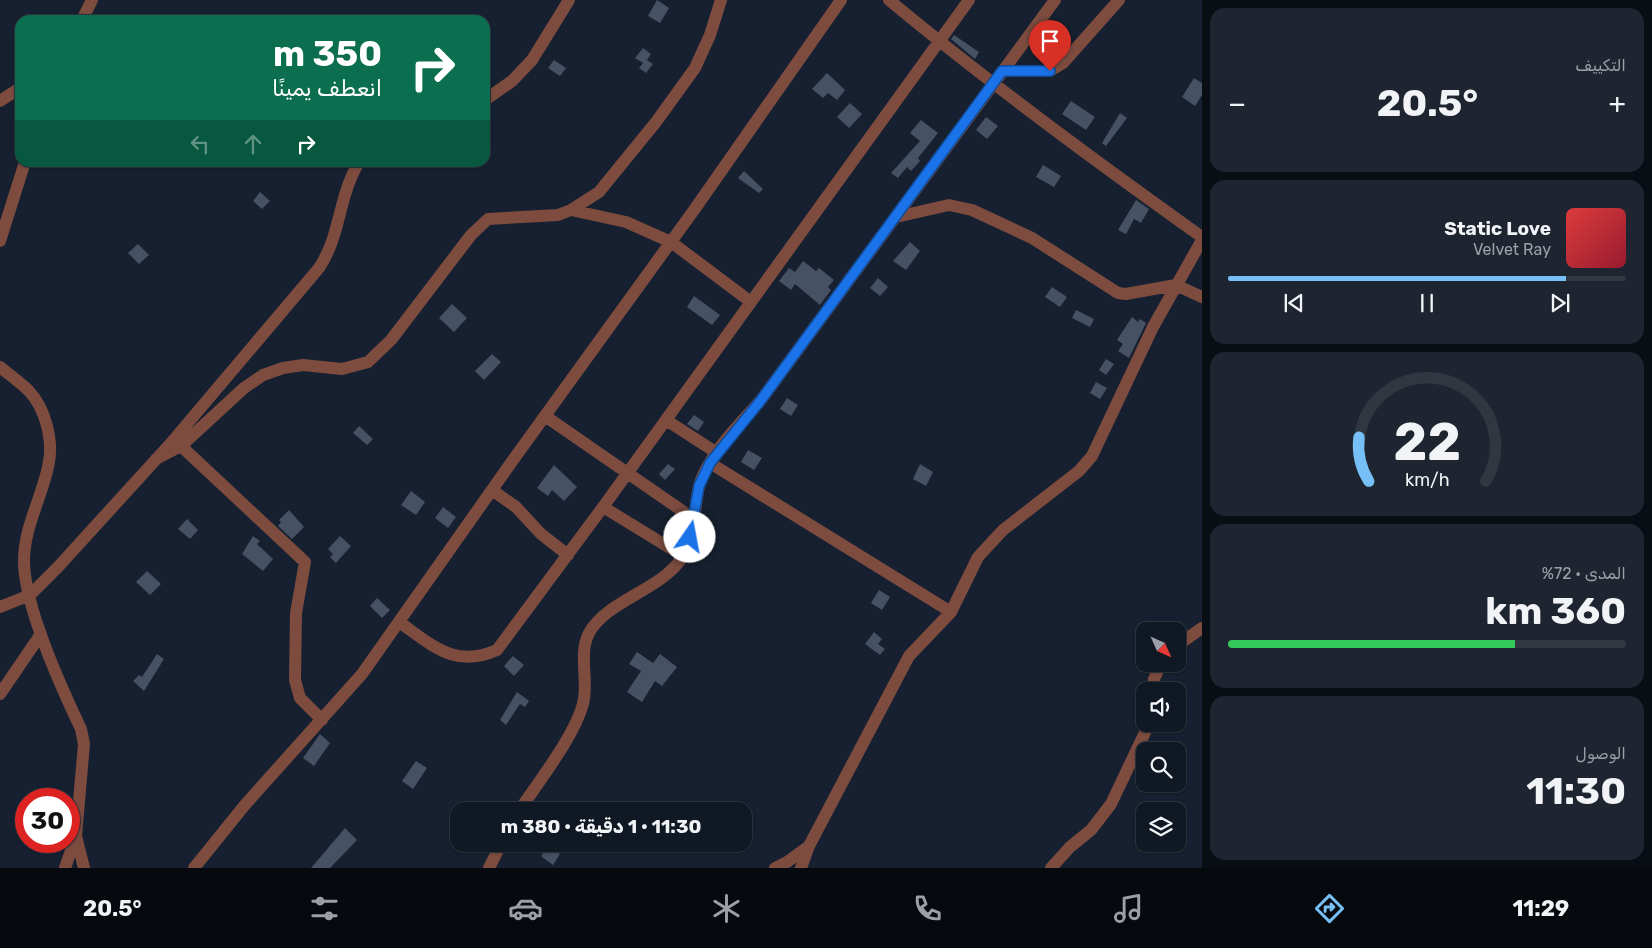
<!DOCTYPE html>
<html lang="ar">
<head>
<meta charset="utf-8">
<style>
	body { margin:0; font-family:Rubik,"Noto Naskh Arabic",sans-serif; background:#1e2531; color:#f1f3f6; direction:rtl; height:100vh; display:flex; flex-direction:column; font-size:19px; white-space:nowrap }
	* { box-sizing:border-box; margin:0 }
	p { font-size:16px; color:#9ca0a6 }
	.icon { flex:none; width:28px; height:28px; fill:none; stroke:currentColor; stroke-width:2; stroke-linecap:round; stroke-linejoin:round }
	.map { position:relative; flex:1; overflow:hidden; direction:ltr }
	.drawer { display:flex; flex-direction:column; gap:8px; padding:8px; background:#090d14; width:450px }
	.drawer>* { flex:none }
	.top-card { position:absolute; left:15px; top:15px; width:475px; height:152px; border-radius:15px; box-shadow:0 1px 4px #0004,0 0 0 1px #303741; direction:rtl; background:#0b6e4f; color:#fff; overflow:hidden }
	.needle { width:32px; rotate:135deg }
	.fabs { position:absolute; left:1136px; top:622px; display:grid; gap:10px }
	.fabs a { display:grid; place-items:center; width:50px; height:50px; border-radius:10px; background:#101824; box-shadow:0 1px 4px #0004,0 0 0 1px #303741; font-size:25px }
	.speed { position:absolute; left:15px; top:788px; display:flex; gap:10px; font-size:25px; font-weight:700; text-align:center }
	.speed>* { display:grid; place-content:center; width:65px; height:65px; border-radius:50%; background:#101824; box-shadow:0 1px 4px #0004,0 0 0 1px #303741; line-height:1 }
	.speed .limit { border:8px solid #d22; background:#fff; color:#111 }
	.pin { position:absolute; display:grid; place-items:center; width:42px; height:42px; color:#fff; margin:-51px -21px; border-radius:50% 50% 50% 0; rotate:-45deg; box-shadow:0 0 5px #0007 }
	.pin .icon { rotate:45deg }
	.me { position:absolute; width:55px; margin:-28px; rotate:12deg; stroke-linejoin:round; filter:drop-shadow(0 0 4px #0008) }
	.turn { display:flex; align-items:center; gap:18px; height:105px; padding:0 25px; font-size:22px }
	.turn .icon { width:65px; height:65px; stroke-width:2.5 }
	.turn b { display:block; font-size:35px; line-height:42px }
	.lanes { display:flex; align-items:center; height:48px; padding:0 25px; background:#0003; justify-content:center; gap:25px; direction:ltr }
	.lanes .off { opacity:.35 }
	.big { font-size:38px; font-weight:700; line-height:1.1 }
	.drawer .tile { flex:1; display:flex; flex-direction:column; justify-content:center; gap:8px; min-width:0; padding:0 18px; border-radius:15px; background:#1e2531 }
	.drawer .dial { align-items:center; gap:0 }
	.dial svg { height:130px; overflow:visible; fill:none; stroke:#303741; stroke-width:7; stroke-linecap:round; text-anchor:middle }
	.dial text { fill:#f1f3f6; stroke:none }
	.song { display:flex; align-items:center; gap:15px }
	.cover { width:60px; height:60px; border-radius:8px; background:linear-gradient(135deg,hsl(0 70% 55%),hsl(350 70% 35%)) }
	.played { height:5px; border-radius:2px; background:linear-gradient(90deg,#76c0f7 85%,#303741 85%) }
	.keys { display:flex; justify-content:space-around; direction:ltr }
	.heat { display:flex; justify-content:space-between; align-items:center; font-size:28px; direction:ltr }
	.charge { height:8px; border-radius:4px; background:linear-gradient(90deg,#34c759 72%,#303741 0) }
	.trip { position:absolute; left:450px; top:802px; width:302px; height:50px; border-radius:15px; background:#101824; box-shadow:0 1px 4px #0004,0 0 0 1px #303741; font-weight:700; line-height:50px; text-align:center; direction:rtl }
	.dock { display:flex; height:80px; justify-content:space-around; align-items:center; background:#060a0e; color:#9ca0a6 }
	.dock .icon { width:35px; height:35px }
	.dock .current { color:#76c0f7 }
	.dock b { font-size:22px; color:#f1f3f6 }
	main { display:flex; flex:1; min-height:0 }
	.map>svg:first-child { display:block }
</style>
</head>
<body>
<main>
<section class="drawer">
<div class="tile"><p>التكييف</p>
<div class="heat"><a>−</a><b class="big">20.5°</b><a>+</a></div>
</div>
<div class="tile">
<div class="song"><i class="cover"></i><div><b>Static Love</b><p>Velvet Ray</p></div></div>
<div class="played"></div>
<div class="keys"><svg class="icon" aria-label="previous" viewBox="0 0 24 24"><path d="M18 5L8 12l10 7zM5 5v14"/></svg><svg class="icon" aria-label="pause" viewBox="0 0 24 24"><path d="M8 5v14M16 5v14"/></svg><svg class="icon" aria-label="next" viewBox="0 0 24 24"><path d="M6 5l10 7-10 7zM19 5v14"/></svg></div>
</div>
<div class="tile dial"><svg viewBox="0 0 100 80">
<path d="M14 69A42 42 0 1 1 86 69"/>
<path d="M14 69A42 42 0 0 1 8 42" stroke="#76c0f7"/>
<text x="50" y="56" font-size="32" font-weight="700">22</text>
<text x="50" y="72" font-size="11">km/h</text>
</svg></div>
<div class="tile"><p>المدى · 72%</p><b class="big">360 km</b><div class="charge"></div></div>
<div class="tile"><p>الوصول</p><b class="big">11:30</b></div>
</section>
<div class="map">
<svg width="1202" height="868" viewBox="0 0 1202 868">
	<rect width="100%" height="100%" fill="#162030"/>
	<path fill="#465163" d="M657 0 669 8 660 23 648 16Z
		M954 35 979 52 975 59 951 39Z
		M643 48 651 54 647 60 653 64 646 73 639 68 643 63 635 58Z
		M554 60 566 68 560 76 548 68Z
		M827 73 845 90 837 100 828 93 823 98 812 89Z
		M1194 78 1202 83V95L1195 106 1182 97Z
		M1071 101 1095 117 1086 130 1062 114Z
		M850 103 862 114 849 128 837 117Z
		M1120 113 1127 118 1106 146 1102 143Z
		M986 117 998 126 987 139 976 130Z
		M921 120 938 133 918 158 920 161 911 171 907 167 898 178 891 173 920 141 910 133Z
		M1043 165 1061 176 1054 187 1036 177Z
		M744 171 763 189 759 193 738 178Z
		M260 192 270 201 262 209 253 201Z
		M1136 200 1149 209 1141 223 1134 219 1126 234 1118 230Z
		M910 242 920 251 906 270 893 261Z
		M138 244 149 255 139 264 128 253Z
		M803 261 816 271 819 268 834 280 828 287 831 290 820 305 795 284 791 290 779 281 789 268 795 272Z
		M878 278 888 287 880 296 870 288Z
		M1052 287 1067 297 1060 307 1045 297Z
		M694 296 720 315 712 325 687 307Z
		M452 304 467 318 454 332 439 318Z
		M1076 310 1094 319 1090 327 1072 318Z
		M1132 317 1138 322 1140 319 1146 323 1129 358 1118 351 1123 344 1117 340Z
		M492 354 501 362 484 380 475 371Z
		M1106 359 1114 364 1106 375 1099 370Z
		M1096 382 1107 388 1100 399 1090 393Z
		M787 398 798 405 791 416 780 409Z
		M694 415 704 422 698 431 687 424Z
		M359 426 373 439 367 445 353 433Z
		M748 450 762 458 754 470 741 462Z
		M668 464 675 469 665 480 659 474Z
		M920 464 933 472 926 486 913 479Z
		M554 465 577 487 564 501 552 490 548 496 537 488Z
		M411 491 425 502 416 515 401 505Z
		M443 507 456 517 448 528 435 518Z
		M289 510 304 527 292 539 278 526 281 522 279 520Z
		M187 519 198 530 190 539 178 529Z
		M253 536 260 541 257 544 273 559 263 571 242 554Z
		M340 536 351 546 336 563 330 557 333 554 328 549Z
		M147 571 161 584 150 595 136 582Z
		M879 590 890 597 882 610 871 603Z
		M377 598 390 610 382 618 370 606Z
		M874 632 882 639 878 644 885 649 880 655 865 644Z
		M637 652 653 663 660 654 677 667 662 686 655 681 642 702 627 692 641 671 629 664Z
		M157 654 164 659 144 691 133 681 139 675 142 677Z
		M513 656 524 665 514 676 504 666Z
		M517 692 529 701 525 707 520 704 506 725 500 720Z
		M320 734 330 743 314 766 303 758Z
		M416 761 427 768 413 789 402 781Z
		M345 828 357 840 330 868H311Z
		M548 846 560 854 553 865 541 856Z"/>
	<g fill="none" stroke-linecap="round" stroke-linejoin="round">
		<path stroke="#7d4c3f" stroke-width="12" d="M889 0C990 84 1095 161 1202 237
			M82 20 92 0
			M1002 71H1050L1063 63 1119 0
			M485 100 512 81 532 60 569 0
			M0 101 20 88
			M571 210 626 222 671 242 751 302
			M896 217 949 205 972 210 1032 238 1118 293 1126 294 1176 285 1202 297
			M0 241 25 162
			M0 367C10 375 21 383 29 391 45 408 53 439 49 462 43 496 24 526 24 561 24 606 61 687 81 729L84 744 76 836 84 868
			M545 416 694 519
			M666 420 717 453
			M181 446 305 562 296 613 295 680 300 698 322 720
			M156 459 181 446 244 388 263 375 283 368 303 365 342 369 368 362 391 340 471 235 488 219 558 215 571 210 599 192 656 122 695 68 710 35 721 0
			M710 463 951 612
			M492 490 516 507 541 534 568 555
			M603 507 683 556
			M0 607 30 595 58 567 171 443 319 268C341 235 338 197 359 162
			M399 622C432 645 455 669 497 650L603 507 969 0
			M1178 645 1202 628
			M1153 691 1154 679 1161 664
			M0 694 41 634
			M519 811C539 781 574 737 583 704 589 681 578 654 589 633 607 600 664 589 683 556 695 536 694 509 699 486 707 456 741 423 761 400L1055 0
			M65 868 76 836
			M194 868 244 806 362 674 513 460 694 210 841 0
			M489 868 501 844
			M775 868 787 862 809 846
			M801 868 809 846 909 656 951 612 978 557 1003 530 1079 471 1092 456 1153 327 1202 240
			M1051 868 1070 847 1091 830 1111 804 1149 724"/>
	</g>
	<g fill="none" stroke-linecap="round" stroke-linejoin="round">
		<g stroke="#114b97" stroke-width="12">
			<path id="route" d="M690 537 699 486 710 463 761 400 1002 71H1050"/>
		</g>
		<use href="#route" stroke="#1a73e8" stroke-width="9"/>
	</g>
</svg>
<div class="fabs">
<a><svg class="needle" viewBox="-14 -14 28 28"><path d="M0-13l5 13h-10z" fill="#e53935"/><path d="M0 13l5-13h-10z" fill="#9ca0a6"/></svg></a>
<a><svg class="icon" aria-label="sound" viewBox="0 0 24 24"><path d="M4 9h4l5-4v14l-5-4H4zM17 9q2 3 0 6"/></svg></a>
<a><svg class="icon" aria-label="search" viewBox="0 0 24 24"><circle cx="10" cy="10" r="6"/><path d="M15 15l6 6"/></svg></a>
<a><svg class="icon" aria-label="layers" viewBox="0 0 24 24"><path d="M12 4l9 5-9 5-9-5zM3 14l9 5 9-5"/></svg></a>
</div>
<div class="speed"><div class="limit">30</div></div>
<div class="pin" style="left:1050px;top:71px;background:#d93025"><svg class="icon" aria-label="arrive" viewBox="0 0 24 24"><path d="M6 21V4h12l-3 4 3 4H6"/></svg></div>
<svg class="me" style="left:690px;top:537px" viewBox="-20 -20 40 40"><circle r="19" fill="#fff"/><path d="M0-13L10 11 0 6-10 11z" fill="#1a73e8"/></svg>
<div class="trip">11:30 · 1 دقيقة · 380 m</div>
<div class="top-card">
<div class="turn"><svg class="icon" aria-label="right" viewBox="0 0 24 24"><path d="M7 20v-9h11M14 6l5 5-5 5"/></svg><div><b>350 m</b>انعطف يمينًا</div></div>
<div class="lanes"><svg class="icon off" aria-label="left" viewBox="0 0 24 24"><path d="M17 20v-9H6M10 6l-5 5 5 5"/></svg><svg class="icon off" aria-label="ahead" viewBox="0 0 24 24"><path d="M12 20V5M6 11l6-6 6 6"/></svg><svg class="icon" aria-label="right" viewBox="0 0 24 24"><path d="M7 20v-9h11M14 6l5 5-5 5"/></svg></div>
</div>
</div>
</main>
<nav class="dock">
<b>11:29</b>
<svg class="icon current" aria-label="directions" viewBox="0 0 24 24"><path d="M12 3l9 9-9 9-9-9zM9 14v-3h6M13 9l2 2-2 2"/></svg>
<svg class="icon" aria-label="music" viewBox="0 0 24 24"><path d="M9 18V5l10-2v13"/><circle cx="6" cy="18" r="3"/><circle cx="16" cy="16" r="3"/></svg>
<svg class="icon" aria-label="phone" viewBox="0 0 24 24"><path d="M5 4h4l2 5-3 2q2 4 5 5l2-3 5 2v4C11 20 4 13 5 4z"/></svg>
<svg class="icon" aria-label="climate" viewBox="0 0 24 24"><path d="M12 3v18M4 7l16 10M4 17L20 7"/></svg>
<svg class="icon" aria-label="car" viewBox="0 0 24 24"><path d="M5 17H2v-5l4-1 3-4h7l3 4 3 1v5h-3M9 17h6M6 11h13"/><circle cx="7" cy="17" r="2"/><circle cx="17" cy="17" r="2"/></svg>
<svg class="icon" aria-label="filters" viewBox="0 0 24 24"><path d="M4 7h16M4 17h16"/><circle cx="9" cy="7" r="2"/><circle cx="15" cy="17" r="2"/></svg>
<b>20.5°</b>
</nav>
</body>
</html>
